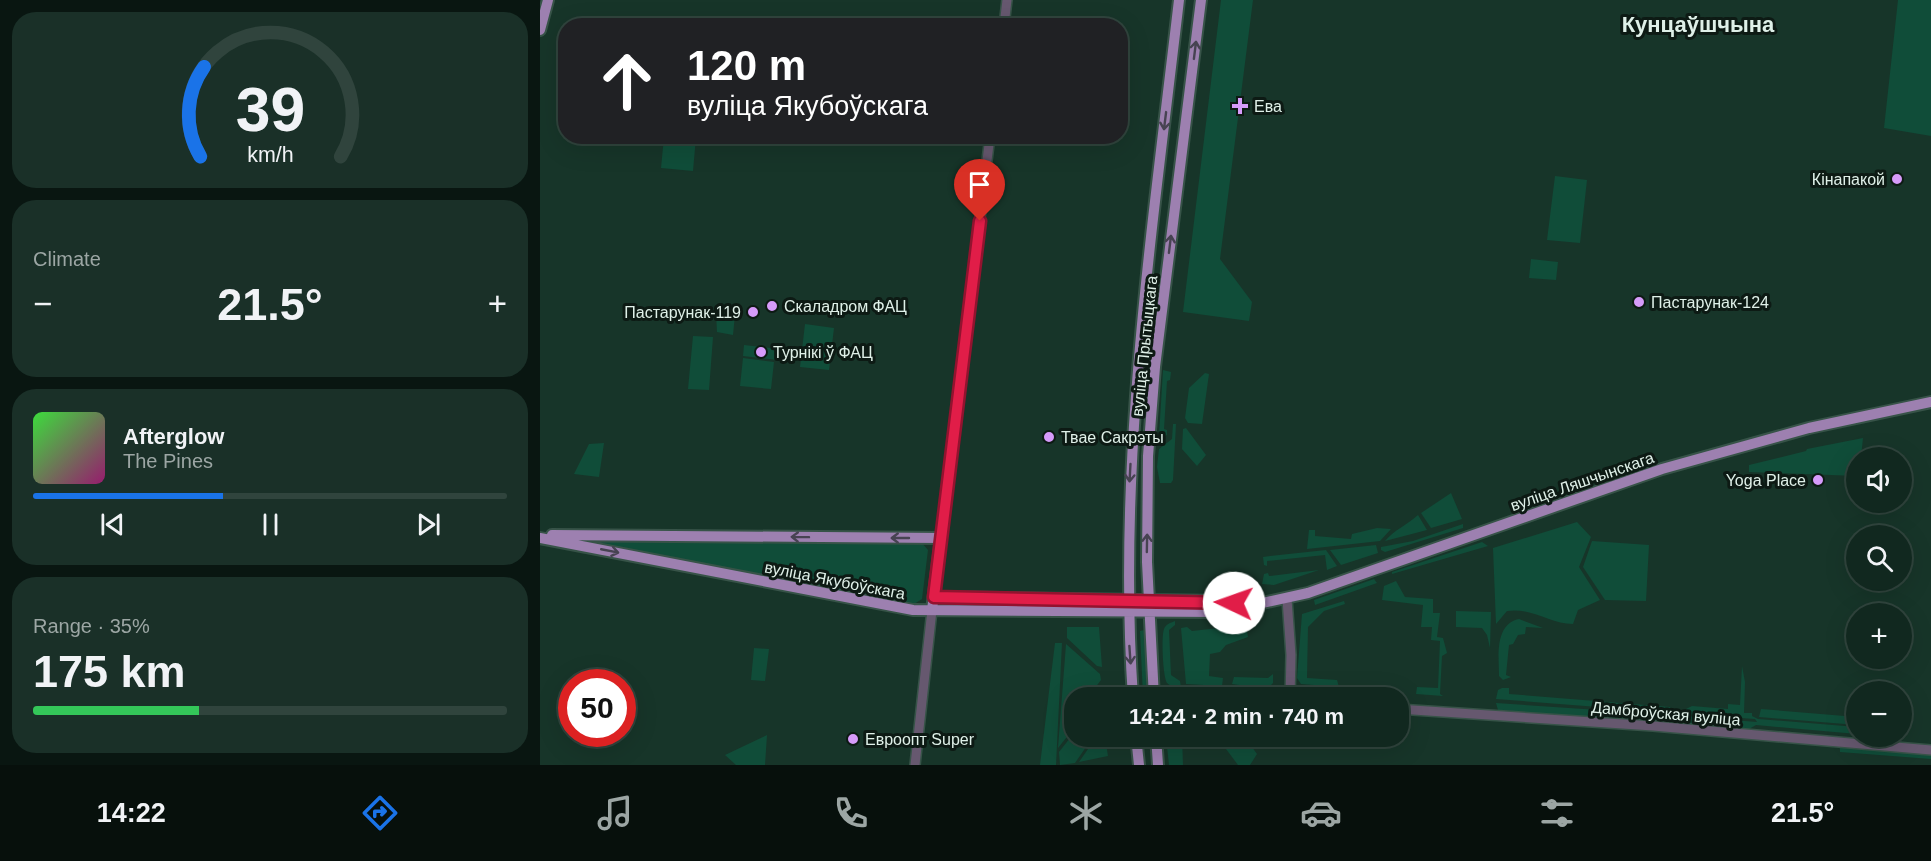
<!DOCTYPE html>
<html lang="en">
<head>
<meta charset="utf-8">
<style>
	body { margin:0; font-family:Helvetica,sans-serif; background:#1a3028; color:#f1f3f6; height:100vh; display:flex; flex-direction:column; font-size:22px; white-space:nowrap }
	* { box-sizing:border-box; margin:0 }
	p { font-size:20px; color:#9ca6a4 }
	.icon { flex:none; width:33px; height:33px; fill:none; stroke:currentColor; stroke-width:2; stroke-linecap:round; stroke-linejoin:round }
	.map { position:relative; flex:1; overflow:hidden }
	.details { display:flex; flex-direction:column; gap:12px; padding:12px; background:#091611; width:540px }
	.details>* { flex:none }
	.hud { position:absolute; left:18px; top:18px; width:570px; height:126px; border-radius:24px; box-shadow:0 6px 24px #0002,0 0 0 2px #30443d; background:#202124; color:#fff; overflow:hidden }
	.fabs { position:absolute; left:1306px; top:447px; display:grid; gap:12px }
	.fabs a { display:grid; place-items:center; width:66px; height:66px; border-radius:50%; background:#11281f; box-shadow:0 6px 24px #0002,0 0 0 2px #30443d; font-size:30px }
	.speed { position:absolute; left:18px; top:669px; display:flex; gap:12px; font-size:30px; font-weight:700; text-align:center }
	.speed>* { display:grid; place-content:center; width:78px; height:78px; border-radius:50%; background:#11281f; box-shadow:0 6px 24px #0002,0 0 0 2px #30443d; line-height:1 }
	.speed .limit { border:9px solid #d22; background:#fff; color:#111 }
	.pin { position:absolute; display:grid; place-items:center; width:51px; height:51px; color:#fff; margin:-62px -26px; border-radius:50% 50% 50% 0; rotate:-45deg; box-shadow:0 0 6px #0007 }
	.pin .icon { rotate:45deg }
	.me { position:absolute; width:66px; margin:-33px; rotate:273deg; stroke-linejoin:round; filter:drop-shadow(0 0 4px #0008) }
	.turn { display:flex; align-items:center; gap:21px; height:126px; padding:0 30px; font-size:27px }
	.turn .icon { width:78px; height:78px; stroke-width:2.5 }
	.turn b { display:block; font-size:42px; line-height:51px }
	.big { font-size:45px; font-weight:800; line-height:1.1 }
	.details .widget { flex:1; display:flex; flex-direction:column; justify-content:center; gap:9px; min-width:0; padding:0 21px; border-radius:24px; background:#1a3028 }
	.details .dial { align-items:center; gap:0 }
	.dial svg { height:156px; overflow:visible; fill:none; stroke:#30443d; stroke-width:7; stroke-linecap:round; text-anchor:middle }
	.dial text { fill:#f1f3f6; stroke:none }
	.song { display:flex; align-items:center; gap:18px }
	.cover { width:72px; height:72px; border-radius:9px; background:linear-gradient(135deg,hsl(120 70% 55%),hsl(320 70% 35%)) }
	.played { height:6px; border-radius:3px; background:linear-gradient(90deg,#1a73e8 40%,#30443d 40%) }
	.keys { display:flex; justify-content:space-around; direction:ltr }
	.heat { display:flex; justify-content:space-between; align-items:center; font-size:33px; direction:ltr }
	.charge { height:9px; border-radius:4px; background:linear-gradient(90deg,#34c759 35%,#30443d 0) }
	.trip { position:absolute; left:524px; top:687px; width:345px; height:60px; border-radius:24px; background:#11281f; box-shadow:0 6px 24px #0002,0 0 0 2px #30443d; font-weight:800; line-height:60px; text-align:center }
	.menu { display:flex; height:96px; justify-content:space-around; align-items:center; background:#07100c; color:#9ca6a4 }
	.menu .icon { width:42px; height:42px }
	.menu .current { color:#1a73e8 }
	.menu b { font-size:27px; color:#f1f3f6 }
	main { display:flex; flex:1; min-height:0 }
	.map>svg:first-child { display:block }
</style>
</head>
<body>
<main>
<section class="details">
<div class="widget dial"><svg viewBox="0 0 100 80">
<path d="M14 69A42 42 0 1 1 86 69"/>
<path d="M14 69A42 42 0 0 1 16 23" stroke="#1a73e8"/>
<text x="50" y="56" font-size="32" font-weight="700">39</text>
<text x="50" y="72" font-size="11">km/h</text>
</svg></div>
<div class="widget"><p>Climate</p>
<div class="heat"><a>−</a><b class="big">21.5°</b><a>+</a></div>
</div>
<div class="widget">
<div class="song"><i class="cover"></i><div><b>Afterglow</b><p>The Pines</p></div></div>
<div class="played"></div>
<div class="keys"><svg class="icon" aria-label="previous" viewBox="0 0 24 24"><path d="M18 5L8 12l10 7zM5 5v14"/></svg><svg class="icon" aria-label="pause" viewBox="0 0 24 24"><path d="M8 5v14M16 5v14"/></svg><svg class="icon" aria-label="next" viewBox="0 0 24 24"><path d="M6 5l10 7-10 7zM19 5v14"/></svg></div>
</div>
<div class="widget"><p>Range · 35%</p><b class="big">175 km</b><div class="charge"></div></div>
</section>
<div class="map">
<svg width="1391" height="765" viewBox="0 0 1391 765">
	<rect width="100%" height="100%" fill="#173529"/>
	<path fill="#104d39" d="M681 0H713L680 259 712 302 709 321 643 312Z
		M1358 0H1391V136L1344 128Z
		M124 137H156L153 171 121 168Z
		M1015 176 1047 180 1040 243 1007 240Z
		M991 259 1018 262 1016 280 989 278Z
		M176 313 195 315 193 335 177 332Z
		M265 324 294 328 289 370 260 367Z
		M153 336 173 337 169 390 148 389Z
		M204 345 239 349 238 360 203 356Z
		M203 358 234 362 231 389 200 386Z
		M623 370 631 372 630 380 627 381 624 429 627 430V435L621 438 619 436Z
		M665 373 669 374 662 424 648 423 645 418 649 388Z
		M633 424H636L633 480 631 483H620L617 467 619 449 632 439Z
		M646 428 666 455 657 466 642 449 643 429Z
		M1323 438 1321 457 1317 458V476L1209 472V465L1266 451 1267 449Z
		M64 443 59 477 34 474 49 444Z
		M911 493 922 519 891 528 881 513Z
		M878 515 887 530 845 541C854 530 867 525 878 515Z
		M1037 522 1051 537 1039 567 1060 600 1038 610 1033 624C1010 624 991 607 967 611L956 624 953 548Z
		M923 524V528L845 552 841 550V547L873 541Z
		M837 528 851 529 840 541 767 549 769 530H775V536L811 539 812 534Z
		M26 538 377 543H382L388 550 382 599 374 604Z
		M1052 541 1109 545 1106 601 1065 600 1043 567Z
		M942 542 948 546 852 574V572Z
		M836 545 838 553 801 565 790 550Z
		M786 550 797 566 787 570 785 555 727 561V566L724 565 723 557 730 556Z
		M779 570 734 585 722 584 724 574 728 573 729 576Z
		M834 579 837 583 775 605 774 600Z
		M856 581 865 597 893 599V613H900L897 637 903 638 907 653 902 656 900 694 903 696 876 694 877 687 898 688 900 641 891 640 892 627H881L883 605 842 600 844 586Z
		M804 601 805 604 784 611 768 627 767 678 797 680 799 687 761 684 757 678 762 614Z
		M916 611 951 612 950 648 947 635 942 628 916 627Z
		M979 619 1003 628 986 627 985 634 978 635 973 644 969 645 966 675 971 677 963 680 959 676C959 658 954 624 979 619Z
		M635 621V625L629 630 631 675 640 681 641 687C636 687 631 687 627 683 623 677 621 637 624 629 626 624 630 623 635 621Z
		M706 625 708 637 686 645 680 652 670 654 669 676 683 678 682 686 646 684 641 628 647 627 652 631Z
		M527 627H559L562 667 557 666 527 638Z
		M604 630 606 637 608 697H603L600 631Z
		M515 643H522L516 765H500Z
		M526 644 560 674 561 680 548 697 534 698V728L518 748Z
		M214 648 229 649 225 681 211 680Z
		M1202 666 1205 682 1204 713H1212V716L1218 719 1317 727V734L1216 725 1209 729 1148 724 1144 716 1217 722 1215 719 1146 714V709L1152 706 1188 709V704L1200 705Z
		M733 674V683L727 689 692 684 694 677 728 678Z
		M962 688H969V694L1130 707 1135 713 956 699 958 690Z
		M956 703 1118 714V722L958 710Z
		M1221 709 1317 717V725L1219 717Z
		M534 733V736L553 737 535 763 520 765 519 752Z
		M227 735 225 765H196L185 755Z
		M557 736 565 737 568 756 539 762Z
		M626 737H642L643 765H629Z
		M677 737H716L709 743 717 754 710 765H698Z
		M1300 746 1391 753V759L1300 752Z"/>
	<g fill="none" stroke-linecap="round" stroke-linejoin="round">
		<g stroke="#375348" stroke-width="12">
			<path id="minor" d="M464 26 467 0
				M401 538 450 136
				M747 599 751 655 750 698
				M614 691 699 698
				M858 709 1113 726 1391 750
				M375 765 392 610"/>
		</g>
		<g stroke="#375348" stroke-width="14">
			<path id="major" d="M0 30 8 0
				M12 535 401 538 392 610
				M0 538 373 610 681 612 768 593 1122 469 1269 428 1391 402
				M394 597 682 601 702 604
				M593 698C577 463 612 232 639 0
				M614 698 607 562 608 456 615 367 661 0
				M596 736 599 765
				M616 736 618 765"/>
		</g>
		<use href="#minor" stroke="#66586f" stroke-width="9"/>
		<use href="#major" stroke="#9d80b0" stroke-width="10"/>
	</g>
	<defs><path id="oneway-shaft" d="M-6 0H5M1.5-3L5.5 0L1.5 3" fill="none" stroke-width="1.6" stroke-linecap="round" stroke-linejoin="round" transform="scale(1.5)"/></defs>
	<g stroke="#474352">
		<use href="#oneway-shaft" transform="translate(655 50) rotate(-83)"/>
		<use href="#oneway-shaft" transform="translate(625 121) rotate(97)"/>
		<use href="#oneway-shaft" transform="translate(630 244) rotate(-83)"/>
		<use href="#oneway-shaft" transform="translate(590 473) rotate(93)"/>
		<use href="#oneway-shaft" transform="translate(260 537) rotate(-179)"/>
		<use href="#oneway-shaft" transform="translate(360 538) rotate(180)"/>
		<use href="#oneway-shaft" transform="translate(607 543) rotate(-89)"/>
		<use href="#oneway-shaft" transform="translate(70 551) rotate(11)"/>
		<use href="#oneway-shaft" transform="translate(590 655) rotate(86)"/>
	</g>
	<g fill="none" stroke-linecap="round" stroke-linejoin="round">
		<g stroke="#92132f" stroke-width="15">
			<path id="route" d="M440 221 394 597 694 603"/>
		</g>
		<use href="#route" stroke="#e11d48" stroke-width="10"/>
	</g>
	<g fill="#d69bfa" stroke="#0d1a14" stroke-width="2">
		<path d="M697 97h6v6h6v6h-6v6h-6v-6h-6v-6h6z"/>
		<circle cx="1357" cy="179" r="6"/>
		<circle cx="1099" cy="302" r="6"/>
		<circle cx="232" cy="306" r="6"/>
		<circle cx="213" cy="312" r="6"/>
		<circle cx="221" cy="352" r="6"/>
		<circle cx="509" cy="437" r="6"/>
		<circle cx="1278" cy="480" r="6"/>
		<circle cx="313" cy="739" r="6"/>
	</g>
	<g text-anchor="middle" stroke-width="6" stroke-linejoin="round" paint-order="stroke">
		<g font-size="16" fill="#dff0e8" stroke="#0d1a14" text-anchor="start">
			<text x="714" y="112">Ева</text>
			<text x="1345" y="185" text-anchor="end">Кінапакой</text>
			<text x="1111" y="308">Пастарунак-124</text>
			<text x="244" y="312">Скаладром ФАЦ</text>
			<text x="201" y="318" text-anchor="end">Пастарунак-119</text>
			<text x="233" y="358">Турнікі ў ФАЦ</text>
			<text x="521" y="443">Твае Сакрэты</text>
			<text x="1266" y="486" text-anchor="end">Yoga Place</text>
			<text x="325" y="745">Евроопт Super</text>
		</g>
		<g font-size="16" fill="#dff0e8" stroke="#0d1a14">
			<text transform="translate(604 346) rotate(-84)" y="6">вуліца Прытыцкага</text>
			<text transform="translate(1042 481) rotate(-19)" y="6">вуліца Ляшчынскага</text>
			<text transform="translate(295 580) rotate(11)" y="6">вуліца Якубоўскага</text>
			<text transform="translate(1126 713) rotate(5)" y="6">Дамброўская вуліца</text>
		</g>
		<g font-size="22" font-weight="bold" fill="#dff0e8" stroke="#0d1a14">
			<text x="1158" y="32">Кунцаўшчына</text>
		</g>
	</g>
</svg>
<div class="fabs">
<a><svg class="icon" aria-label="sound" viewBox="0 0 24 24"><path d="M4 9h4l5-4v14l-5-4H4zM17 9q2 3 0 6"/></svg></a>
<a><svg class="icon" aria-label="search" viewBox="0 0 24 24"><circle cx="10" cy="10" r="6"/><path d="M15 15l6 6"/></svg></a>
<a>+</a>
<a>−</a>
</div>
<div class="speed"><div class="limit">50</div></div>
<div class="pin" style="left:440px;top:221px;background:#d93025"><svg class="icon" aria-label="arrive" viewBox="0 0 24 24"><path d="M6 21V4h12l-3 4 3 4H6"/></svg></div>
<svg class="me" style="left:694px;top:603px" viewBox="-20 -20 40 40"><circle r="19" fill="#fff"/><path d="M0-13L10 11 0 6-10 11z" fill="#e11d48"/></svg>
<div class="trip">14:24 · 2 min · 740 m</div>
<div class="hud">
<div class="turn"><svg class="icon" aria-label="ahead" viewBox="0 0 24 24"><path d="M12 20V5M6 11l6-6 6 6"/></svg><div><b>120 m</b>вуліца Якубоўскага</div></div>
</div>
</div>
</main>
<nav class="menu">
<b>14:22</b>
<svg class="icon current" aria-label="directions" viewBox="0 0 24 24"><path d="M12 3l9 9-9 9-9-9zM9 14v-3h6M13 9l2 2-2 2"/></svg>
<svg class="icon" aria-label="music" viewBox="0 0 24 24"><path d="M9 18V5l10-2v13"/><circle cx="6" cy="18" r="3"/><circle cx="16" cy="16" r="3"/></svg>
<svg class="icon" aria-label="phone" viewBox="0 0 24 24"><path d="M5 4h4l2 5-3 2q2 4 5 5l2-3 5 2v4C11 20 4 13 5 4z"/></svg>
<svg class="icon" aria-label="climate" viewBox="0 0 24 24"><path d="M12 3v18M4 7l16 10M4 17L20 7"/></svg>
<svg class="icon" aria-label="car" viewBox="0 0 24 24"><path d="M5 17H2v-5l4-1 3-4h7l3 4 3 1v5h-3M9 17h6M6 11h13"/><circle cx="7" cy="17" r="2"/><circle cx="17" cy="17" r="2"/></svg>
<svg class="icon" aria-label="filters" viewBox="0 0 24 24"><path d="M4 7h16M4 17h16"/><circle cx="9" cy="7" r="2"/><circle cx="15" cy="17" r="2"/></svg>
<b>21.5°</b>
</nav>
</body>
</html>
